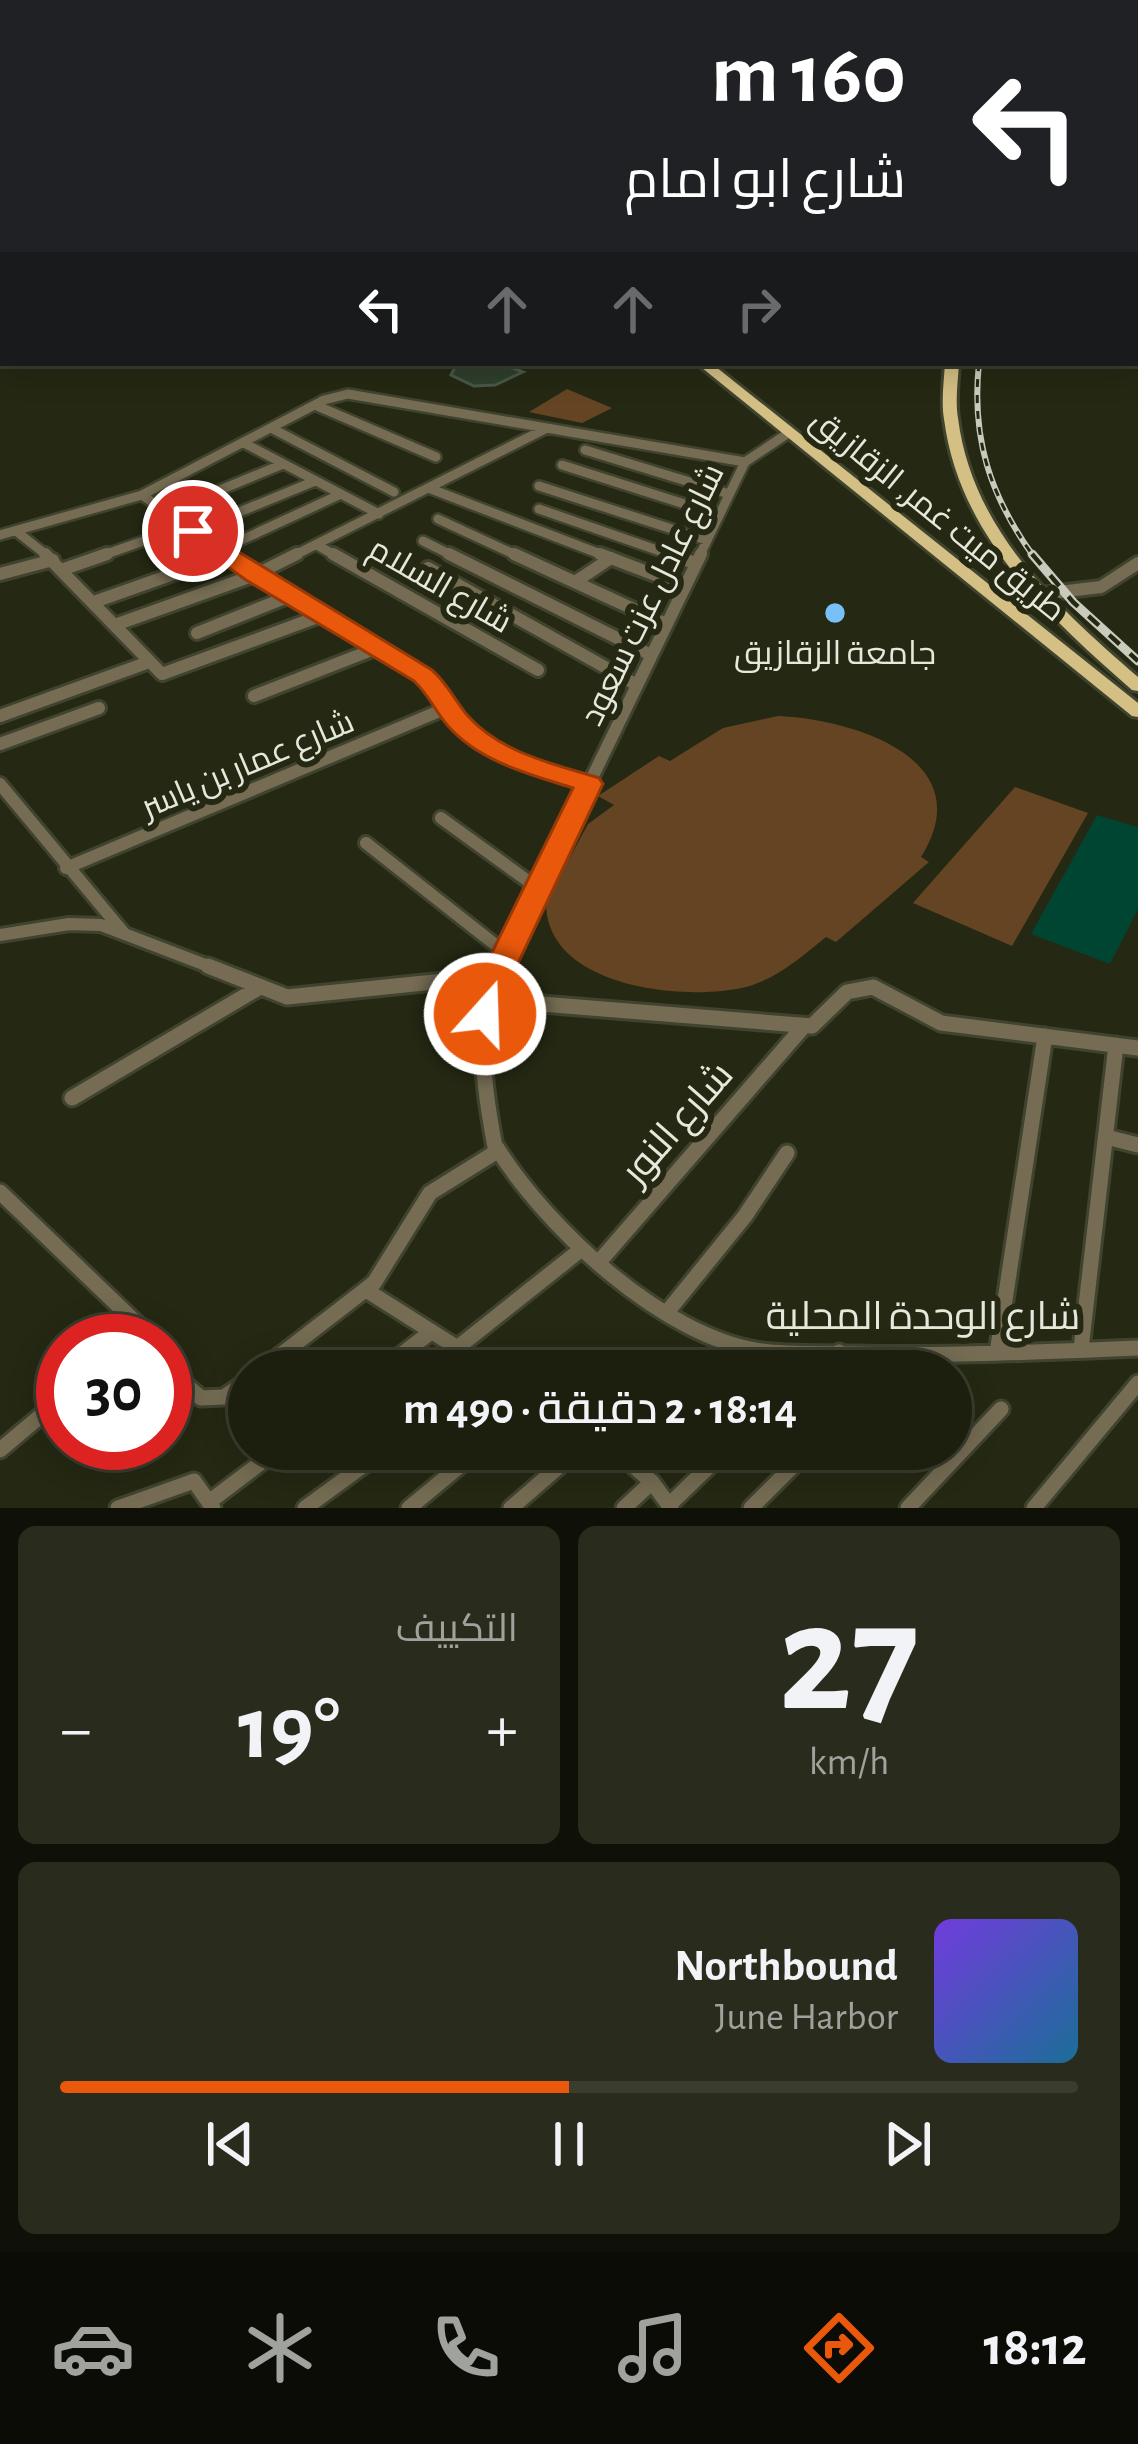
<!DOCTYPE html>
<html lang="ar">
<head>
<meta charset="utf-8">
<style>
	body { margin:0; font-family:"Alegreya Sans",Cairo,sans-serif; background:#292c1c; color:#f1f3f6; direction:rtl; height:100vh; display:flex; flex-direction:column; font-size:45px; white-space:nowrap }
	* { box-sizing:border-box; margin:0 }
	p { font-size:39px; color:#a0a29e }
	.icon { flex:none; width:66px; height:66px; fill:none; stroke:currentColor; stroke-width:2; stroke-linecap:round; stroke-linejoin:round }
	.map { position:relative; height:1508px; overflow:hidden; direction:ltr }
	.details { display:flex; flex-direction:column; gap:18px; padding:18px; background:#0f1108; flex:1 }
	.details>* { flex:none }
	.top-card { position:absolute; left:0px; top:0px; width:1140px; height:366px; box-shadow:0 6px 30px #0003,0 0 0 3px #3a3d2e; direction:rtl; background:#202124; color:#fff; overflow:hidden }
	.speed { position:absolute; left:36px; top:1314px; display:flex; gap:24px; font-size:60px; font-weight:700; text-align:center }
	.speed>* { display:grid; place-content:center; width:156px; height:156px; border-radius:50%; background:#1c1f0e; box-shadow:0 6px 30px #0003,0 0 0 3px #3a3d2e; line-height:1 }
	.speed .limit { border:18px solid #d22; background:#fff; color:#111 }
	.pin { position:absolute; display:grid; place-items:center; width:102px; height:102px; color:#fff; margin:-51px; border:6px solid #fff; border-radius:50%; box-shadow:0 3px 12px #0007 }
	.me { position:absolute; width:132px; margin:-66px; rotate:20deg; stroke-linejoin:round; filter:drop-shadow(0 0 9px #0008) }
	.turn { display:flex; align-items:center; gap:42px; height:252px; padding:0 36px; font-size:54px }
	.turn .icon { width:156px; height:156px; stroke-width:2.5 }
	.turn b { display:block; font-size:84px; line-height:102px }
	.lanes { display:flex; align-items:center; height:114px; padding:0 36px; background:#0003; justify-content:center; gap:60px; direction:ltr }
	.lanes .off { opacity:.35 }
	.big { font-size:90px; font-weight:600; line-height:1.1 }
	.details .card { flex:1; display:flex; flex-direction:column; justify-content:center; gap:18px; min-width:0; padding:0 42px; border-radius:18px; background:#292c1c }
	.details .dial { align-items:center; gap:0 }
	.dial b { font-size:156px; line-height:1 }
	.song { display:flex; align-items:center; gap:36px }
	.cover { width:144px; height:144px; border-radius:18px; background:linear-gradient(135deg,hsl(260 70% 55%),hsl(200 70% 35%)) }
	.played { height:12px; border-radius:6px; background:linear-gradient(90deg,#ea580c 50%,#3a3d2e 50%) }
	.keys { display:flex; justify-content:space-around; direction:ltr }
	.heat { display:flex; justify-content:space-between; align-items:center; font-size:66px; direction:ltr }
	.details .tiles { flex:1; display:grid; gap:18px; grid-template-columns:1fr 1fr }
	.card:last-child { grid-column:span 2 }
	.trip { position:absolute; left:228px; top:1350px; width:744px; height:120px; border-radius:60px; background:#1c1f0e; box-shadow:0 6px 30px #0003,0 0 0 3px #3a3d2e; font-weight:600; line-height:120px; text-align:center; direction:rtl }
	.tabs { display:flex; height:192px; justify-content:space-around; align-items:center; background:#0b0c06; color:#a0a29e }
	.tabs .icon { width:84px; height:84px }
	.tabs .active { color:#ea580c }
	.tabs b { font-size:54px; color:#f1f3f6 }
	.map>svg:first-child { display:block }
</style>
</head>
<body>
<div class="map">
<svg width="1138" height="1508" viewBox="0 0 1138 1508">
	<rect width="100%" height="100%" fill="#252913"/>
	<path fill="#644422" d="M567 389 612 408 582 423 529 412Z
		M778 716C851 719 983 758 921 857L929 862 836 942 826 937C800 958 778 978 746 987 685 1002 544 988 546 901L588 824 614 805 598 796 659 756 670 761 723 728Z
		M1015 787 1088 813 1012 946 913 903Z"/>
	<path fill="#004432" d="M1097 815 1138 827V909L1110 964 1031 934Z"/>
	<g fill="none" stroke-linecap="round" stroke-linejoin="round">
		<path stroke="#004432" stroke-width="8" d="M158 0 169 3
			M0 3 24 0"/>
	</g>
	<path fill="#2f3f2d" stroke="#485947" stroke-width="3" d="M457 363H499L523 372 495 385 474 386 451 375Z"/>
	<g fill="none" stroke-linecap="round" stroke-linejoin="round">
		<g stroke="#40442f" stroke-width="10">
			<path id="minor-far3" d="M334 0 343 3
				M454 0 462 3
				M509 0 519 3
				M564 0 574 3
				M665 0 678 3
				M735 0 748 3
				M240 3 252 0
				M384 3 395 0
				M585 3 597 0
				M639 3 649 0
				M704 3 711 0"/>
		</g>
		<g stroke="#40442f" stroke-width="14">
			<path id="minor-far2" d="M315 405 436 457
				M273 429 394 492
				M246 444 379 514
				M585 450 729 494
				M562 465 719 515
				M539 486 706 540
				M431 489 608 557
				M142 495 229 557
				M539 509 677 557
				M167 512 283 464
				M438 519 520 557
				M16 531 49 557
				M193 531 315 481
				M0 535 142 495 324 400 348 394 745 462
				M423 541 455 557
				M317 545 338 557
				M220 550 341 494
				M98 557 186 526
				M222 557 227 555
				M291 557 547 428
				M699 557 745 462 790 432"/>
		</g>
		<g stroke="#40442f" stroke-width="18">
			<path id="minor-far1" d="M45 554 162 674 323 615
				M225 554 423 676 478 740 524 763 589 784
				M333 554 538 670
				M449 554 651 655
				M514 554 666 624
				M600 554 684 586
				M669 554 695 563
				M428 568 637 685
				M64 569 107 554
				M0 574 53 560
				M575 582 611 558
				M1042 594 1101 587 1138 563
				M94 602 227 555
				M115 625 255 575 297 554
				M197 633 290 596
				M254 696 377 648
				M0 716 149 662
				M0 744 99 708
				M0 784 123 932
				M441 818 539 889
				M366 843 507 954
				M66 868 449 707
				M0 935 69 924 101 925 216 969
				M499 969 701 554"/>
		</g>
		<g stroke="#40442f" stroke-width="21">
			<path id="minor" d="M208 966 287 997 444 981 517 1002 812 1026 847 992 873 987 941 1023 1138 1048
				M72 1098 260 987
				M1106 1137 1138 1145
				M497 1148C547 1228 663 1337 761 1351 790 1355 823 1353 853 1354 948 1356 1043 1352 1138 1348
				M0 1192 155 1341
				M599 1262 804 1026
				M366 1290 494 1371
				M668 1311 745 1216 787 1153
				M457 1348 579 1251
				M1081 1349 1116 1045
				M997 1353 1045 1036
				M165 1367 201 1398 224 1397 249 1380
				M260 1371 374 1283 430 1193 496 1152C484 1090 473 1025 501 966
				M380 1371 431 1332
				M817 1371 839 1352
				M614 1449 652 1482 671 1508
				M0 1450 63 1397
				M209 1502 279 1449
				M669 1505 727 1449
				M118 1508 194 1481 213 1508
				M305 1508 386 1449
				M409 1508 480 1449
				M511 1508 579 1449
				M624 1508 652 1482
				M751 1508 792 1467
				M908 1508 1001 1409
				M1034 1508 1138 1383"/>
		</g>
		<g stroke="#40442f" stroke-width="6">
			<path id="trunk" d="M199 0H212L216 3H203Z
				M784 0H794L793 3H783Z
				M806 0H816L815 3H805Z
				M0 19H3V25H0Z
				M696 363H711L1138 703V717L1132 716Z
				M945 363H959C958 381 955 400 958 418 972 530 1057 607 1138 677V691L1132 690C1048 616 959 536 944 419 941 401 944 381 945 363Z"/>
		</g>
		<use href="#minor-far3" stroke="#756c53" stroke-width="8"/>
		<use href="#minor-far2" stroke="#756c53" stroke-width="9"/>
		<use href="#minor-far1" stroke="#756c53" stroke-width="12"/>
		<use href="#minor" stroke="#756c53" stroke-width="15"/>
		<use href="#trunk" fill="#d4c084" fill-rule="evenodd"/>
		<g stroke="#c9ccbd" stroke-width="6">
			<path id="rail-far1" d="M776 0 787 3
				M979 363C971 438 990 496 1034 557"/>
		</g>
		<g stroke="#c9ccbd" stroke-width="9">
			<path id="rail" d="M1032 554 1073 602 1138 661"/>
		</g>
		<use href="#rail-far1" stroke="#252913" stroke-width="3" stroke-dasharray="8" stroke-linecap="butt"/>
		<use href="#rail" stroke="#252913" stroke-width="4.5" stroke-dasharray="14" stroke-linecap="butt"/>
	</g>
	<path fill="#ea580c" stroke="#983908" stroke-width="3" d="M193 524 432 670C448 684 455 701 468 716 501 753 554 764 599 778L603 784 504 993 497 1022H474L469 1014 472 993 573 788C529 774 480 762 448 726 435 711 429 695 414 681L246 580 185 536 182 531Z"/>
	<circle fill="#79bff8" stroke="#252913" stroke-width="4.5" cx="835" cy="613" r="12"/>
	<g text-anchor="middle" stroke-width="12" stroke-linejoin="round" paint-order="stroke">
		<g font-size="33" fill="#e5e8da" stroke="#252913">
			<text transform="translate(939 514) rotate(39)" y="12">طريق ميت غمر, الزقازيق</text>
			<text transform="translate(441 584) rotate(30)" y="12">شارع السلام</text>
			<text transform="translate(651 594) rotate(-64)" y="12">شارع عادل عزت سعود</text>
			<text transform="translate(247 763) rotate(-23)" y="12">شارع عمار بن ياسر</text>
		</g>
		<g font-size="33" fill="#e5e8da" stroke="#252913">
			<text x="835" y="664">جامعة الزقازيق</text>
		</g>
		<g font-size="39" fill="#e5e8da" stroke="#252913">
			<text transform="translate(676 1122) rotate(-49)" y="14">شارع النور</text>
			<text x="923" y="1329">شارع الوحدة المحلية</text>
		</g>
	</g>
</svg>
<div class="speed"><div class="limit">30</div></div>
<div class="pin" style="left:193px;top:531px;background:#d93025"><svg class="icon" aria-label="arrive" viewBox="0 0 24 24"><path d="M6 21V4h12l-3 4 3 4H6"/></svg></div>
<svg class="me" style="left:485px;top:1014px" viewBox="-20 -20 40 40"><circle r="17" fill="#ea580c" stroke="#fff" stroke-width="3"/><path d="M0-11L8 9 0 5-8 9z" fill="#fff"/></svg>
<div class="trip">18:14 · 2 دقيقة · 490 m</div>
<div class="top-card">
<div class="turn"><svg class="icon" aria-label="left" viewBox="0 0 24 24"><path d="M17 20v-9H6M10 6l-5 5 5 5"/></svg><div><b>160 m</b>شارع ابو امام</div></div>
<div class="lanes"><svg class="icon" aria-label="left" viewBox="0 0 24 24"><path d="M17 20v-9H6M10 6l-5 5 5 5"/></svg><svg class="icon off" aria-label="ahead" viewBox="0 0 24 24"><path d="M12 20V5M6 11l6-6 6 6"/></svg><svg class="icon off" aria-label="ahead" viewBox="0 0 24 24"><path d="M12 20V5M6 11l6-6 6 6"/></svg><svg class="icon off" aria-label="right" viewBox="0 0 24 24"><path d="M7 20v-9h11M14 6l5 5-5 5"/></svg></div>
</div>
</div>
<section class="details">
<div class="tiles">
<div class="card dial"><b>27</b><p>km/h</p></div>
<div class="card"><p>التكييف</p>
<div class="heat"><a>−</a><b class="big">19°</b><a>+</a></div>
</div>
<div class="card">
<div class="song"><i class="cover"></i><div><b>Northbound</b><p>June Harbor</p></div></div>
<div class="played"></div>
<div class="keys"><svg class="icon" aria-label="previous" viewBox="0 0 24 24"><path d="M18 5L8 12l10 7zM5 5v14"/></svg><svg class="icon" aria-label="pause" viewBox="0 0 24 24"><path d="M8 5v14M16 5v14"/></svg><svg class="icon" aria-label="next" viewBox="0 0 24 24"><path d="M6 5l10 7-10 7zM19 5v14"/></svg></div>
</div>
</div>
</section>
<nav class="tabs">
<b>18:12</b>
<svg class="icon active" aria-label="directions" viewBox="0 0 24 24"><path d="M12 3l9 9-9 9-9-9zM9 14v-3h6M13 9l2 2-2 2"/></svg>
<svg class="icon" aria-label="music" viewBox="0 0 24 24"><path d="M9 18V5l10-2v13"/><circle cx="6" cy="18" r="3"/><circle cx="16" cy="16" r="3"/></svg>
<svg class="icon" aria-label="phone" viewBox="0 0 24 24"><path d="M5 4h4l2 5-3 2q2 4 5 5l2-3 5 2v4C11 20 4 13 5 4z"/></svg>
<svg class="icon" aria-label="climate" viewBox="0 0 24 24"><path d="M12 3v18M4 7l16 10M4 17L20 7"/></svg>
<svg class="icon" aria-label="car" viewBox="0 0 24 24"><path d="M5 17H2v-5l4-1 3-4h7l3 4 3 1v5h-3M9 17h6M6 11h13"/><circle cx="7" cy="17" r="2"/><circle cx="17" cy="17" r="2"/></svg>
</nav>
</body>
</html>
